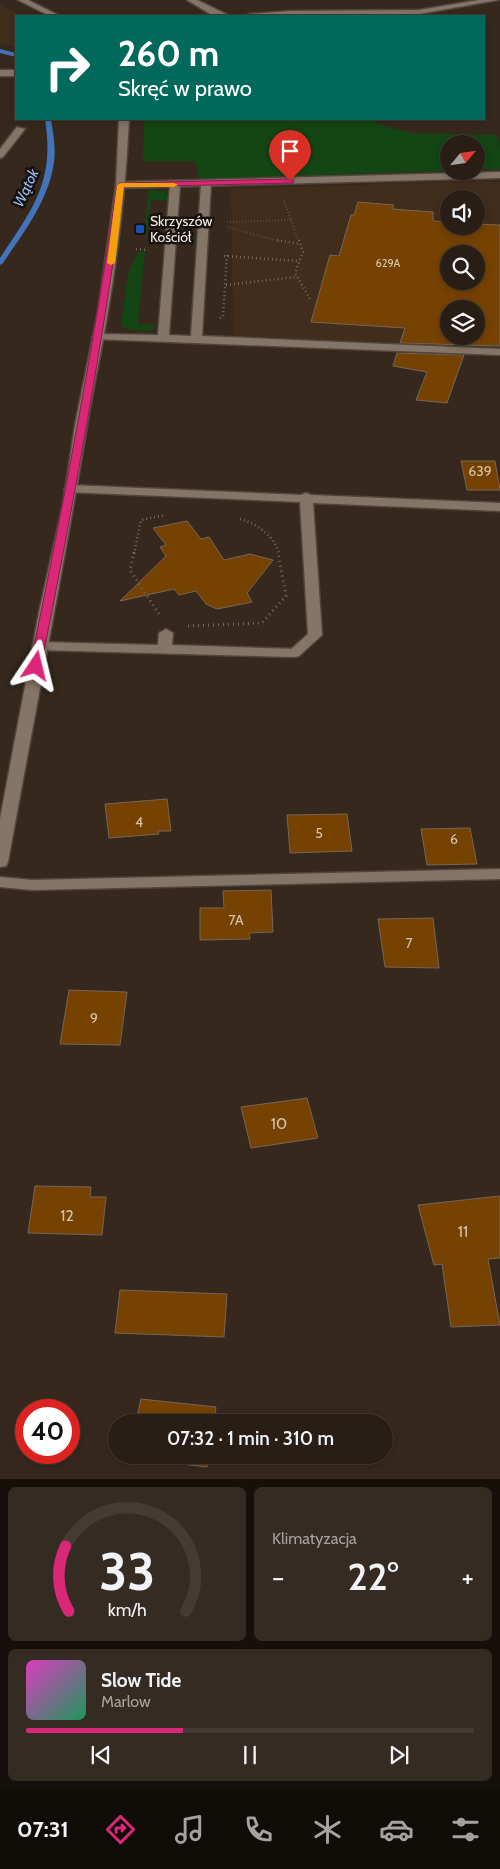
<!DOCTYPE html>
<html lang="pl">
<head>
<meta charset="utf-8">
<style>
	body { margin:0; font-family:Cabin,sans-serif; background:#342b22; color:#f1f3f6; height:100vh; display:flex; flex-direction:column; font-size:19px; white-space:nowrap }
	* { box-sizing:border-box; margin:0 }
	p { font-size:16px; color:#a5a2a0 }
	.icon { flex:none; width:28px; height:28px; fill:none; stroke:currentColor; stroke-width:2; stroke-linecap:round; stroke-linejoin:round }
	.map { position:relative; height:1479px; overflow:hidden }
	.sheet { display:flex; flex-direction:column; gap:8px; padding:8px; background:#16100c; flex:1 }
	.sheet>* { flex:none }
	.hud { position:absolute; left:15px; top:15px; width:470px; height:105px; border-radius:0px; box-shadow:0 2px 8px #0003,0 0 0 1px #443c34; background:#00695c; color:#fff; overflow:hidden }
	.needle { width:32px; rotate:61deg }
	.controls { position:absolute; left:440px; top:135px; display:grid; gap:10px }
	.controls a { display:grid; place-items:center; width:45px; height:45px; border-radius:50%; background:#281e15; box-shadow:0 2px 8px #0003,0 0 0 1px #443c34; font-size:25px }
	.speed { position:absolute; left:15px; top:1399px; display:flex; gap:10px; font-size:25px; font-weight:700; text-align:center }
	.speed>* { display:grid; place-content:center; width:65px; height:65px; border-radius:50%; background:#281e15; box-shadow:0 2px 8px #0003,0 0 0 1px #443c34; line-height:1 }
	.speed .limit { border:8px solid #d22; background:#fff; color:#111 }
	.pin { position:absolute; display:grid; place-items:center; width:42px; height:42px; color:#fff; margin:-51px -21px; border-radius:50% 50% 50% 0; rotate:-45deg; box-shadow:0 0 5px #0007 }
	.pin .icon { rotate:45deg }
	.me { position:absolute; width:55px; margin:-28px; rotate:10deg; stroke-linejoin:round; filter:drop-shadow(0 0 4px #0008) }
	.turn { display:flex; align-items:center; gap:18px; height:105px; padding:0 20px; font-size:22px }
	.turn .icon { width:65px; height:65px; stroke-width:2.5 }
	.turn b { display:block; font-size:35px; line-height:42px }
	.big { font-size:38px; font-weight:600; line-height:1.1 }
	.sheet .tile { flex:1; display:flex; flex-direction:column; justify-content:center; gap:8px; min-width:0; padding:0 18px; border-radius:8px; background:#342b22 }
	.sheet .dial { align-items:center; gap:0 }
	.dial svg { height:130px; overflow:visible; fill:none; stroke:#443c34; stroke-width:7; stroke-linecap:round; text-anchor:middle }
	.dial text { fill:#f1f3f6; stroke:none }
	.song { display:flex; align-items:center; gap:15px }
	.cover { width:60px; height:60px; border-radius:8px; background:linear-gradient(135deg,hsl(310 70% 55%),hsl(150 70% 35%)) }
	.played { height:5px; border-radius:2px; background:linear-gradient(90deg,#db2777 35%,#443c34 35%) }
	.keys { display:flex; justify-content:space-around; direction:ltr }
	.heat { display:flex; justify-content:space-between; align-items:center; font-size:28px; direction:ltr }
	.sheet .tiles { flex:1; display:grid; gap:8px; grid-template-columns:1fr 1fr }
	.tile:last-child { grid-column:span 2 }
	.trip { position:absolute; left:108px; top:1414px; width:285px; height:50px; border-radius:25px; background:#281e15; box-shadow:0 2px 8px #0003,0 0 0 1px #443c34; font-weight:600; line-height:50px; text-align:center }
	.tabs { display:flex; height:80px; justify-content:space-around; align-items:center; background:#100c08; color:#a5a2a0 }
	.tabs .icon { width:35px; height:35px }
	.tabs .active { color:#db2777 }
	.tabs b { font-size:22px; color:#f1f3f6 }
	.map>svg:first-child { display:block }
</style>
</head>
<body>
<div class="map">
<svg width="500" height="1479" viewBox="0 0 500 1479">
	<rect width="100%" height="100%" fill="#36281c"/>
	<path fill="#402d1c" fill-rule="evenodd" d="M0 5 25 16H16V48L0 43Z
		M477 181 500 182V350L233 335 231 189ZM449 199H476V226H449ZM449 254H476V281H449ZM449 309H476V336H449Z"/>
	<path fill="#134614" d="M144 119H373L374 123 412 133 496 135 500 146V169L476 170V144H449V171L199 179 195 161H143Z
		M149 190 164 191 168 196 167 200H151L147 233H144Z
		M138 252H145L138 324 156 325 151 331 130 330 121 326 128 274Z"/>
	<g fill="none" stroke-linecap="round" stroke-linejoin="round">
		<path fill="#4374bb" fill-rule="evenodd" d="M0 49 16 53V57L0 53Z
			M45 119H51C53 133 56 148 54 162 49 200 24 232 3 263L0 265V258C33 208 55 182 45 119Z"/>
	</g>
	<path fill="#764201" stroke="#766658" fill-rule="evenodd" d="M358 202 394 205 392 209 433 212V221L449 222V226H476V224L500 225V346L400 343 405 328 311 322 330 255 339 256 351 215H354ZM449 254H476V281H449ZM449 309H476V336H449Z
		M397 353 464 355 447 403 416 400 427 372 393 366Z
		M461 461H495L500 490H467Z
		M187 521 201 539 209 537 224 560 250 554 273 560 247 593 252 602 217 609 206 604 196 591 179 595 174 589 120 601 166 556 160 547 166 545 153 528Z
		M167 799 171 831H158L159 834 109 838 105 804Z
		M347 814 352 851 290 853 287 815Z
		M470 828 477 864 427 865 421 829Z
		M271 890 273 932 249 933 250 939 200 940V908H224L223 891Z
		M433 918 439 968 385 967 378 919Z
		M69 990 127 992 120 1045 60 1044Z
		M307 1098 318 1138 251 1148 241 1107Z
		M35 1186 91 1187 90 1197H106L102 1235 28 1233Z
		M500 1196V1258L488 1259 500 1325 451 1327 442 1264 434 1265 418 1205Z
		M120 1290 227 1294 224 1337 115 1333Z
		M141 1399 216 1407 214 1422H136Z
		M130 1455H209L207 1467 129 1458Z"/>
	<g fill="none" stroke-linecap="round" stroke-linejoin="round">
		<g stroke="#51463c" stroke-width="3">
			<path id="lane" d="M187 0H197L230 16 212 15Z
				M206 181 211 184 202 336 500 349V355L94 339 92 337 98 334 158 335 170 185 175 182 180 185 169 335 191 336 201 184Z
				M166 629 173 633 172 645 294 649 301 653 294 657 39 650 32 646 39 642 158 645 159 633Z
				M500 869V879L32 890 0 887V877L32 880Z"/>
		</g>
		<g stroke="#51463c" stroke-width="3">
			<path id="street" d="M479 0H498L419 14 245 16 249 14 290 11 419 10Z
				M0 70H16V76H0Z
				M17 127 25 129 3 157 0 158V149Z
				M500 172V178L121 188 116 185 121 182Z
				M70 485 301 495 306 493 311 495 500 503V511L313 503 322 635 299 656 294 657 287 653 308 634 300 502 66 492 64 489Z"/>
		</g>
		<g stroke="#51463c" stroke-width="3">
			<path id="secondary" d="M18 0H28L60 16H50Z
				M119 119H129C126 183 119 247 108 311 102 349 93 388 87 426 63 572 34 717 8 862L6 866 0 867V819L39 612 63 504 75 425 98 311 116 185Z"/>
		</g>
		<path stroke="#75695e" stroke-width="2" stroke-dasharray="0.5 2.5" stroke-linecap="butt" d="M284 201 299 242
			M227 222 291 220
			M227 227 282 242"/>
		<path stroke="#75695e" stroke-width="2.5" stroke-dasharray="1 3" stroke-linecap="butt" d="M277 240 300 244
			M299 240 303 252 295 273 310 299
			M136 249 148 250
			M224 256 300 261
			M226 285 296 277
			M220 318 223 317 227 255
			M240 519C256 523 276 537 279 554
			M134 554 141 520 165 515"/>
		<path stroke="#75695e" stroke-width="3" stroke-dasharray="1 4" stroke-linecap="butt" d="M134 552 130 570 159 614
			M188 626 262 623 286 596 278 552"/>
		<use href="#lane" fill="#857567" fill-rule="evenodd"/>
		<use href="#street" fill="#857567" fill-rule="evenodd"/>
		<use href="#secondary" fill="#857567" fill-rule="evenodd"/>
	</g>
	<path fill="#db2777" stroke="#8e194d" d="M290 179 294 181 293 183 124 187C102 347 73 507 41 666L36 669 32 668 30 666C63 506 94 346 117 185L121 183Z"/>
	<path fill="#f59e0b" d="M121 183H174L178 185 174 187H124L115 263 111 265 107 263 117 185Z"/>
	<rect fill="#1a4fb4" stroke="#18120d" stroke-width="2" x="135" y="224" width="10" height="10" rx="2.5"/>
	<g text-anchor="middle" stroke-width="5" stroke-linejoin="round" paint-order="stroke">
		<g font-size="11" fill="#d6c2ac">
			<text x="388" y="267">629A</text>
		</g>
		<g font-size="14" fill="#f6ede5" stroke="#18120d" text-anchor="start">
			<text x="150" y="226">Skrzyszów<tspan x="150" dy="16">Kościół</tspan></text>
		</g>
		<g font-size="14" fill="#d6c2ac">
			<text x="480" y="476">639</text>
			<text x="139" y="827">4</text>
			<text x="319" y="838">5</text>
			<text x="454" y="844">6</text>
			<text x="236" y="925">7A</text>
			<text x="409" y="948">7</text>
			<text x="94" y="1023">9</text>
		</g>
		<g font-size="15" font-style="italic" fill="#9ac0fa" stroke="#18120d">
			<text transform="translate(26 188) rotate(-65)" y="5">Wątok</text>
		</g>
		<g font-size="16" fill="#d6c2ac">
			<text x="279" y="1129">10</text>
			<text x="67" y="1221">12</text>
			<text x="463" y="1237">11</text>
		</g>
	</g>
</svg>
<div class="controls">
<a><svg class="needle" viewBox="-14 -14 28 28"><path d="M0-13l5 13h-10z" fill="#e53935"/><path d="M0 13l5-13h-10z" fill="#a5a2a0"/></svg></a>
<a><svg class="icon" aria-label="sound" viewBox="0 0 24 24"><path d="M4 9h4l5-4v14l-5-4H4zM17 9q2 3 0 6"/></svg></a>
<a><svg class="icon" aria-label="search" viewBox="0 0 24 24"><circle cx="10" cy="10" r="6"/><path d="M15 15l6 6"/></svg></a>
<a><svg class="icon" aria-label="layers" viewBox="0 0 24 24"><path d="M12 4l9 5-9 5-9-5zM3 14l9 5 9-5"/></svg></a>
</div>
<div class="speed"><div class="limit">40</div></div>
<div class="pin" style="left:290px;top:181px;background:#d93025"><svg class="icon" aria-label="arrive" viewBox="0 0 24 24"><path d="M6 21V4h12l-3 4 3 4H6"/></svg></div>
<svg class="me" style="left:36px;top:666px" viewBox="-20 -20 40 40"><path d="M0-17L14 15 0 8-14 15z" fill="#db2777" stroke="#fff" stroke-width="4"/></svg>
<div class="trip">07:32 · 1 min · 310 m</div>
<div class="hud">
<div class="turn"><svg class="icon" aria-label="right" viewBox="0 0 24 24"><path d="M7 20v-9h11M14 6l5 5-5 5"/></svg><div><b>260 m</b>Skręć w prawo</div></div>
</div>
</div>
<section class="sheet">
<div class="tiles">
<div class="tile dial"><svg viewBox="0 0 100 80">
<path d="M14 69A42 42 0 1 1 86 69"/>
<path d="M14 69A42 42 0 0 1 12 29" stroke="#db2777"/>
<text x="50" y="56" font-size="32" font-weight="700">33</text>
<text x="50" y="72" font-size="11">km/h</text>
</svg></div>
<div class="tile"><p>Klimatyzacja</p>
<div class="heat"><a>−</a><b class="big">22°</b><a>+</a></div>
</div>
<div class="tile">
<div class="song"><i class="cover"></i><div><b>Slow Tide</b><p>Marlow</p></div></div>
<div class="played"></div>
<div class="keys"><svg class="icon" aria-label="previous" viewBox="0 0 24 24"><path d="M18 5L8 12l10 7zM5 5v14"/></svg><svg class="icon" aria-label="pause" viewBox="0 0 24 24"><path d="M8 5v14M16 5v14"/></svg><svg class="icon" aria-label="next" viewBox="0 0 24 24"><path d="M6 5l10 7-10 7zM19 5v14"/></svg></div>
</div>
</div>
</section>
<nav class="tabs">
<b>07:31</b>
<svg class="icon active" aria-label="directions" viewBox="0 0 24 24"><path d="M12 3l9 9-9 9-9-9zM9 14v-3h6M13 9l2 2-2 2"/></svg>
<svg class="icon" aria-label="music" viewBox="0 0 24 24"><path d="M9 18V5l10-2v13"/><circle cx="6" cy="18" r="3"/><circle cx="16" cy="16" r="3"/></svg>
<svg class="icon" aria-label="phone" viewBox="0 0 24 24"><path d="M5 4h4l2 5-3 2q2 4 5 5l2-3 5 2v4C11 20 4 13 5 4z"/></svg>
<svg class="icon" aria-label="climate" viewBox="0 0 24 24"><path d="M12 3v18M4 7l16 10M4 17L20 7"/></svg>
<svg class="icon" aria-label="car" viewBox="0 0 24 24"><path d="M5 17H2v-5l4-1 3-4h7l3 4 3 1v5h-3M9 17h6M6 11h13"/><circle cx="7" cy="17" r="2"/><circle cx="17" cy="17" r="2"/></svg>
<svg class="icon" aria-label="filters" viewBox="0 0 24 24"><path d="M4 7h16M4 17h16"/><circle cx="9" cy="7" r="2"/><circle cx="15" cy="17" r="2"/></svg>
</nav>
</body>
</html>
